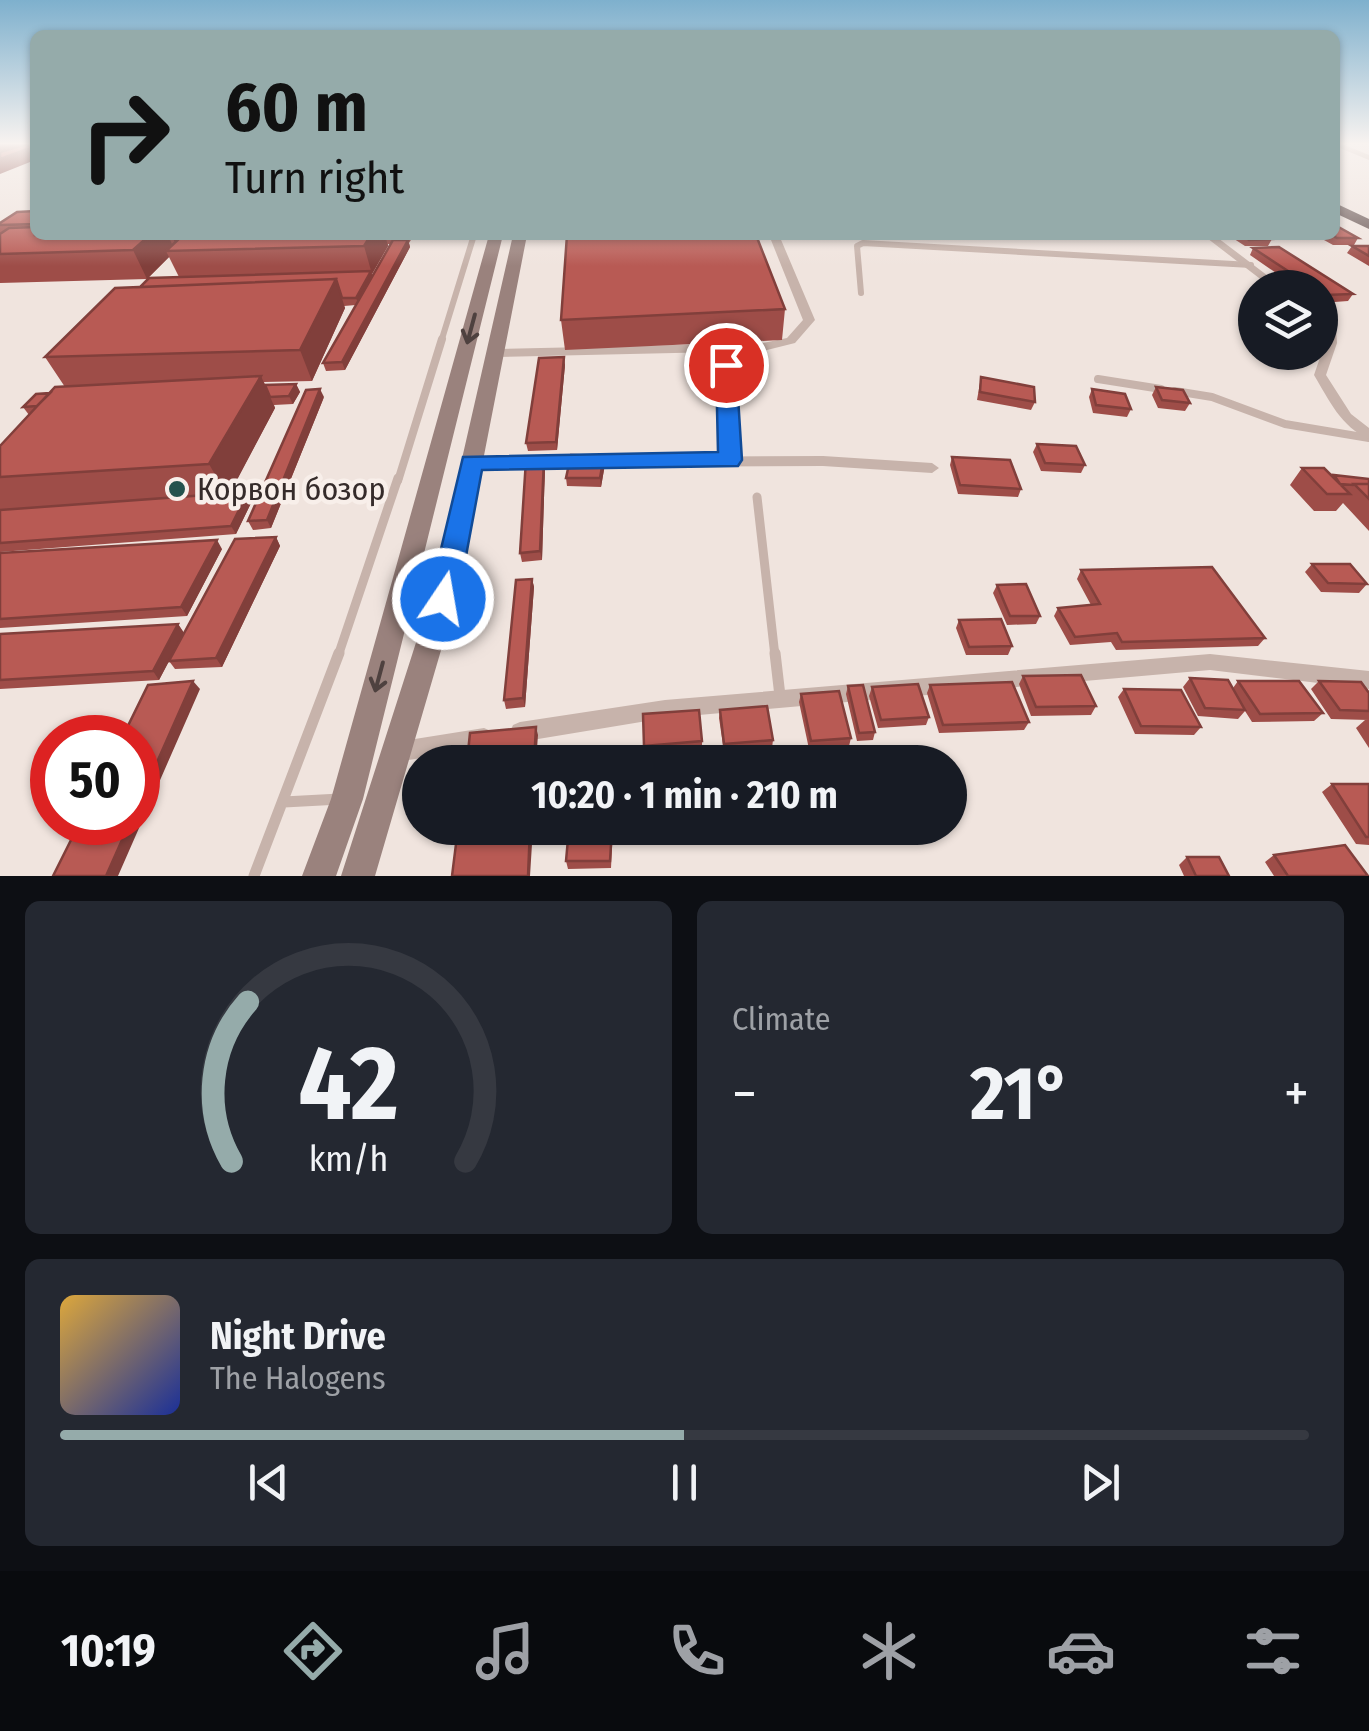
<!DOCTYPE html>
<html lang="en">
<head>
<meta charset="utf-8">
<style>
	body { margin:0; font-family:"Fira Sans Condensed",sans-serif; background:#242831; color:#f1f3f6; height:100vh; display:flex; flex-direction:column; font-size:38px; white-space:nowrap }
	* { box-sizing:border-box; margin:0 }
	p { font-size:32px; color:#9ea1a6 }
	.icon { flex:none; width:55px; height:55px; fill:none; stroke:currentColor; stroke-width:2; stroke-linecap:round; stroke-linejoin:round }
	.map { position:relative; height:876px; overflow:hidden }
	.sheet { display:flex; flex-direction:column; gap:25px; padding:25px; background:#0d0f14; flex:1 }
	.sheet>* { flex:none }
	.banner { position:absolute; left:30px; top:30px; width:1310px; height:210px; border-radius:15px; box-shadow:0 2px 8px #0004; background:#95abaa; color:#111; overflow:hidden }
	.fabs { position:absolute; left:1238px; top:270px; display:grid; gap:20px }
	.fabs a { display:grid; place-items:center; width:100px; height:100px; border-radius:50%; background:#171b24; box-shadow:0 2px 8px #0004; font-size:50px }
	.speed { position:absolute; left:30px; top:715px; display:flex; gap:20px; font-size:50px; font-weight:700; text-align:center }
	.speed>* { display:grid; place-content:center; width:130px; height:130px; border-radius:50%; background:#171b24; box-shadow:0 2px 8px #0004; line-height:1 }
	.speed .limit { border:15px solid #d22; background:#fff; color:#111 }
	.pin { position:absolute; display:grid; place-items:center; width:85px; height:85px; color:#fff; margin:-42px; border:5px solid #fff; border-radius:50%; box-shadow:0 2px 10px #0007 }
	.me { position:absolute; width:110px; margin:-55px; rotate:12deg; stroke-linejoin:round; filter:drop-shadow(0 0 8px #0008) }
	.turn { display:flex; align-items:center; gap:35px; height:210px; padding:0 30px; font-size:45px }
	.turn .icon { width:130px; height:130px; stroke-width:2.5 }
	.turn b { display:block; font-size:70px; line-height:85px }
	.big { font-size:75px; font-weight:700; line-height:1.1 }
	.sheet .widget { flex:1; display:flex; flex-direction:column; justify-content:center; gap:15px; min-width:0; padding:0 35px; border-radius:15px; background:#242831 }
	.sheet .dial { align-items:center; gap:0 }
	.dial svg { height:260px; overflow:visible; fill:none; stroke:#363941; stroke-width:7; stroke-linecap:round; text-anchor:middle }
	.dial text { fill:#f1f3f6; stroke:none }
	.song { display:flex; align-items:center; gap:30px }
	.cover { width:120px; height:120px; border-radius:15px; background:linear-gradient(135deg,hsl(40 70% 55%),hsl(230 70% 35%)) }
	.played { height:10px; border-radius:5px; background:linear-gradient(90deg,#95abaa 50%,#363941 50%) }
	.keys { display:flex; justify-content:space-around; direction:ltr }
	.heat { display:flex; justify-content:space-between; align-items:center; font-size:55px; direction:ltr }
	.sheet .tiles { flex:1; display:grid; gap:25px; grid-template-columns:1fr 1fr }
	.widget:last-child { grid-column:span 2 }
	.trip { position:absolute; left:402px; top:745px; width:565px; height:100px; border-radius:50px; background:#171b24; box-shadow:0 2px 8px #0004; font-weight:700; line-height:100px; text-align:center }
	.tab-bar { display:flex; height:160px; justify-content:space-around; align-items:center; background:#090b0e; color:#9ea1a6 }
	.tab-bar .icon { width:70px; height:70px }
	.tab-bar .on { color:#95abaa }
	.tab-bar b { font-size:45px; color:#f1f3f6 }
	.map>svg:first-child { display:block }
</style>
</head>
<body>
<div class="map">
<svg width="1369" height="876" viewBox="0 0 1369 876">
	<rect width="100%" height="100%" fill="#f0e4de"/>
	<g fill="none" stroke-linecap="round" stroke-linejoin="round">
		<path stroke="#c7b3ab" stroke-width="6" d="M861 293 857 246 863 243 1251 265
			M441 342 474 235"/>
		<path stroke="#c7b3ab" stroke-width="8" d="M726 365 730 460
			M1098 379 1161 389
			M1175 391 1212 397 1285 424 1369 438
			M398 481 442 339"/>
		<path stroke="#c7b3ab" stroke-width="9" d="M757 497 775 656
			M338 656 398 478"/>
		<path stroke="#c7b3ab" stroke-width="11" d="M775 653 780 696
			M284 802 340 799
			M254 876 339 653"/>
		<path fill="#c7b3ab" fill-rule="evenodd" d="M1335 144H1342L1369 155V160L1335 146Z
			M769 235H779L815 320 795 343 763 351 497 357 491 353 497 349 763 343 787 338 803 320Z
			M1203 235H1214L1284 288H1272Z
			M1320 318 1336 329 1337 343 1326 375 1351 414 1369 428V439C1341 427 1329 400 1314 375L1325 343 1324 330 1320 327Z
			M823 456 932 463 939 468 932 473 823 466 472 468 465 463 472 458Z
			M1210 654 1369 671V689L1210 670 665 718 520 742 513 739 510 732 513 725 520 722 665 700Z
			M484 728 491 731 494 738 491 745 484 748 396 762 389 759 386 752 389 745 396 742Z"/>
		<path fill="#9a827d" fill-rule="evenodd" d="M489 235H503L363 799 336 876H302L331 799Z
			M513 235H527L456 599 375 876H341L430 599Z"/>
		<path fill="#655250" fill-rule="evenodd" d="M1335 203 1369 219V229L1335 213Z"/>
	</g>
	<path fill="#9e4d48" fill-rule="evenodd" d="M35 211V235H414L409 243 410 247 345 370 326 371 323 363 356 305 344 306 345 308 312 381 264 382 265 385 296 384 300 392 293 404 274 405 275 408 229 494 252 501 236 534 0 552V446L29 415 23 407 65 387 45 357 140 287 179 277 169 257 147 279 0 283V223ZM388 244H391L372 276V274L388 246Z
		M1228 235H1266L1272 239 1268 246H1245Z
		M1315 235H1335L1358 238 1354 245H1333Z
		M1352 246H1369V266L1347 253Z
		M1253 248 1353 294 1348 301 1321 303 1320 288H1298L1250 255Z
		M785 309 782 340 565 350 561 320Z
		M565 365 557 450 528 451 526 443Z
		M981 377 1035 402 1031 410 977 400Z
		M1156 387 1190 403 1185 411 1158 408 1152 395Z
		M1092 389 1131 409 1127 417 1093 413 1089 397Z
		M324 397 271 528 253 530 248 521Z
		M1037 444 1085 465 1081 473 1041 471 1033 452Z
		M604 456 605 464 601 487 567 486 566 478Z
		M952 457 1021 489 1018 497 958 494 950 465Z
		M545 467 542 560 522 562 520 553Z
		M1302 468 1333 477 1334 475 1369 479V531L1343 503 1336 511H1314L1290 485Z
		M276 537 280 546 222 667 175 669 169 661 159 680 0 689V634L178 624 184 633Z
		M222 549 187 616 0 628V553Z
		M1312 564 1367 584 1359 593 1321 592 1305 572Z
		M1081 570 1265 638 1258 646 1116 650 1111 642 1070 645 1054 616 1058 608 1091 605 1077 579Z
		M532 579 534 587 525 707 506 709 504 700Z
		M997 585 1040 616 1036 624 1007 625 993 593Z
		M959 620 1012 646 1008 655H966L956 628Z
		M1023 676 1096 706 1091 715 1031 716 1019 684Z
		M1190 678 1233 688 1238 681 1323 713 1314 721 1252 722 1245 711 1238 719 1198 716 1183 687Z
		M1319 681 1369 693V720L1331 719 1311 689Z
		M930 685 1029 722 1024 730 939 733 927 693Z
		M848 686 875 732 873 740 857 741 846 694Z
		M872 687 929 717 926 725 878 728 869 696Z
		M1124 689 1201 727 1194 735 1135 734 1118 697Z
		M801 694 851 738 849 746 809 749 799 702Z
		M720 710 773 740 772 748 724 752 719 718Z
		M643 714 702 741V749L645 754Z
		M1365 720H1369V748L1356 728Z
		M1332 784H1369V845L1356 844 1322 792Z
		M613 828 611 868 568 869 566 861Z
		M1274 855 1368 876H1274L1265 862Z
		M1187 857 1229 876H1184L1179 865Z"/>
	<path fill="#813f3b" d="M0 144H24L25 146 0 153Z
		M28 144 34 155 35 160 0 174V159Z
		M150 235H168L175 251H166L169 257 147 279 133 250Z
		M171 235H193L178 248Z
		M371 235H385L388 246 372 274 364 246Z
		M408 240 410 247 345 370 342 362Z
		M371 271 373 279 359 305 356 298Z
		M336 279 345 308 312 381 300 350Z
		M564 357 565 365 557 450 556 442Z
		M261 376 275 408 228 497 209 464Z
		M296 384 300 392 293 404 289 396Z
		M320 389 324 397 271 528 267 520Z
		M604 456 605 464 601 487 600 478Z
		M544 459 545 467 542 560 540 551Z
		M248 492 252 501 236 534 231 526Z
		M276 537 280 546 222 667 216 658Z
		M217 540 222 549 187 616 181 607Z
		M532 579 534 587 525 707 523 698Z
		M178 624 184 633 159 680 153 671Z
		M193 681 200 689 118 876H106L130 822H138V805Z
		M536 727 538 735 536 762H534Z
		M530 828H533L530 876H528Z"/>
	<path fill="#b85a54" stroke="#813f3b" stroke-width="2.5" d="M27 144 30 148 0 159V152Z
		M35 211V224L0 225V223L17 212Z
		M1335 225 1358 238H1337L1331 235H1335Z
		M35 227V235H150L133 250 0 254V234L9 228Z
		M183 235H371L364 246 166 251Z
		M385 235H408L386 237Z
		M567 235H756L785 309 561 320Z
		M1242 235H1266L1272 239 1249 240Z
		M393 240H408L342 362 323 363Z
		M1352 246H1369V256Z
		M1279 247 1353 294 1325 295 1320 292V288H1314L1253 248Z
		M371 271 356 298H342L336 279 140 287 149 278Z
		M336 279 300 350 45 357 115 288Z
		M564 357 556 442 526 443 539 358Z
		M261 376 209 464 0 477V446L55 387Z
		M981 377 1034 387 1035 402 980 392Z
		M296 384 289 396 270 397 265 385Z
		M1156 387 1183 390 1190 403 1162 400Z
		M320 389 267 520 248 521 306 390Z
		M1092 389 1125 394 1131 409 1096 405Z
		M50 393 37 406 23 407 36 394Z
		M1037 444 1076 446 1085 465 1045 463Z
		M571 455 604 456 600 478H566Z
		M952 457 1010 460 1021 489 960 485Z
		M544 459 540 551 520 553 526 460Z
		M1302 468H1324L1350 494H1327Z
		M1334 475 1369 479V484H1354L1353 485 1340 484Z
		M1354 484H1369V499Z
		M248 492 231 526 0 543V510Z
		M276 537 216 658 169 661 235 539Z
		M217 540 181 607 0 619V553Z
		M1312 564H1350L1367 584 1328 583Z
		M1212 567 1265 638 1122 642 1117 633 1075 637 1058 608 1100 604 1081 570Z
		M532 579 523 698 504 700 516 580Z
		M1026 584 1040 616H1010L997 585Z
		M1001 619 1012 646 969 647 959 620Z
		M178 624 153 671 0 680V634Z
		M1081 675 1096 706 1036 707 1023 676Z
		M1190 678 1228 680 1245 710 1205 708Z
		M193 681 138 805V738H122L148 685Z
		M1238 681H1299L1323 713 1260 714Z
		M1319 681 1361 682 1369 693V711L1340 710Z
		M1012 682 1029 722 943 725 930 685Z
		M918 684 929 717 881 720 872 687Z
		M863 685 875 732 859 733 848 686Z
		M1124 689 1181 690 1201 727 1141 726Z
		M839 691 851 738 811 741 801 694Z
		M767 706 773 740 724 744 720 710Z
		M699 710 702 741 644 746 643 714Z
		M536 727 534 762H467L470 733Z
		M1332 784H1369V837H1366Z
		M80 822H130L106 876H53Z
		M458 828H530L528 876H452Z
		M569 828H612L610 861H566Z
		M1345 845 1368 876H1288L1274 855Z
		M1187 857H1219L1229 876H1196Z"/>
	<defs><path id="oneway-shaft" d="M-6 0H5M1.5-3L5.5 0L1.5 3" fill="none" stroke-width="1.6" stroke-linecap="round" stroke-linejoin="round" transform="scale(2.5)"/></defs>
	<g stroke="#4e413f">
		<use href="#oneway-shaft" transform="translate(471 329) rotate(105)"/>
		<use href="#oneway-shaft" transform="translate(379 677) rotate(105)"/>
	</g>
	<linearGradient id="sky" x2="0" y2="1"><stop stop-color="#7eb0cd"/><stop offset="0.54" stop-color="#f8f3f0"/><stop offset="1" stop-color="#f8f3f0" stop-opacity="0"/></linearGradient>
	<rect width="1369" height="266" fill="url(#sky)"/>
	<path fill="#1a73e8" stroke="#114b97" stroke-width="2.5" d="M726 359 736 365 742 460 738 466 482 470 458 599 453 607 443 611 433 607 429 599 463 457 718 452 716 365Z"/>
	<circle fill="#24524d" stroke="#f8efea" stroke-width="4" cx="177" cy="489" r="10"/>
	<g text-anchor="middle" stroke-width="9" stroke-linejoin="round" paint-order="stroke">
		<g font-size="32" fill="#352b2a" stroke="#f8efea" text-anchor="start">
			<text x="197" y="500">Корвон бозор</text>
		</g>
	</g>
</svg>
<div class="fabs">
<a><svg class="icon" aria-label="layers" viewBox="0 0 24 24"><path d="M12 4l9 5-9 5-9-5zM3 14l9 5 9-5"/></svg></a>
</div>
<div class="speed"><div class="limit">50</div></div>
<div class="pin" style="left:726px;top:365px;background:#d93025"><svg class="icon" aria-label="arrive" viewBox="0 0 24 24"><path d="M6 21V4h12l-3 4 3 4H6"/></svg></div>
<svg class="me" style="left:443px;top:599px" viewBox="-20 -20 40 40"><circle r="17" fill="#1a73e8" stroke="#fff" stroke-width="3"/><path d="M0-11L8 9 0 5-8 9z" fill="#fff"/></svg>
<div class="trip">10:20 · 1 min · 210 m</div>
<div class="banner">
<div class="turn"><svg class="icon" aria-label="right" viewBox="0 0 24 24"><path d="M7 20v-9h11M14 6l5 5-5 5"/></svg><div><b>60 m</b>Turn right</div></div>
</div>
</div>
<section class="sheet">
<div class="tiles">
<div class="widget dial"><svg viewBox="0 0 100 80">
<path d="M14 69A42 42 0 1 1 86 69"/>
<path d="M14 69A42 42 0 0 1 19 20" stroke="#95abaa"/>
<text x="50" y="56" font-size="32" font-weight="700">42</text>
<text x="50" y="72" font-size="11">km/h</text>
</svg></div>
<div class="widget"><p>Climate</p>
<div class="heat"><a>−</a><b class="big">21°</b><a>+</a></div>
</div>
<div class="widget">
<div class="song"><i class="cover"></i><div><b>Night Drive</b><p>The Halogens</p></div></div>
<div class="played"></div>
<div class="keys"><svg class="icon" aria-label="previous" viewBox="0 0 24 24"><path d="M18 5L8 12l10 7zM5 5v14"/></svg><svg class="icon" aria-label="pause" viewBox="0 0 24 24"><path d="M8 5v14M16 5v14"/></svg><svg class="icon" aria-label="next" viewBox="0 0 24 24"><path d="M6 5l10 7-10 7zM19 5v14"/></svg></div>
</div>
</div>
</section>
<nav class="tab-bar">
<b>10:19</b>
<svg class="icon on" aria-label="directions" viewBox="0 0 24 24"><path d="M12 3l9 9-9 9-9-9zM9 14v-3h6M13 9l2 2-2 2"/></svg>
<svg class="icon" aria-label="music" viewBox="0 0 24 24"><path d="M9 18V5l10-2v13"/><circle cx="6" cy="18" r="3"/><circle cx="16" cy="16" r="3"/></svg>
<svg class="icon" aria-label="phone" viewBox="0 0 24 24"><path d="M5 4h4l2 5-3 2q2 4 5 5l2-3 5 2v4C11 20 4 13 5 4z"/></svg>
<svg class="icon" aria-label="climate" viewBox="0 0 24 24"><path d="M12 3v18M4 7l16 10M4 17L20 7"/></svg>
<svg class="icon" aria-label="car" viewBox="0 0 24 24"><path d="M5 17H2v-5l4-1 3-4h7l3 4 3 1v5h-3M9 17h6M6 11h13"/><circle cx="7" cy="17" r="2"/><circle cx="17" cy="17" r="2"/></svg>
<svg class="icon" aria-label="filters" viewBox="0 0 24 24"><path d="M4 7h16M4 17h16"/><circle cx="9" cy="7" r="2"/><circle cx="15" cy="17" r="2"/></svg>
</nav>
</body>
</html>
